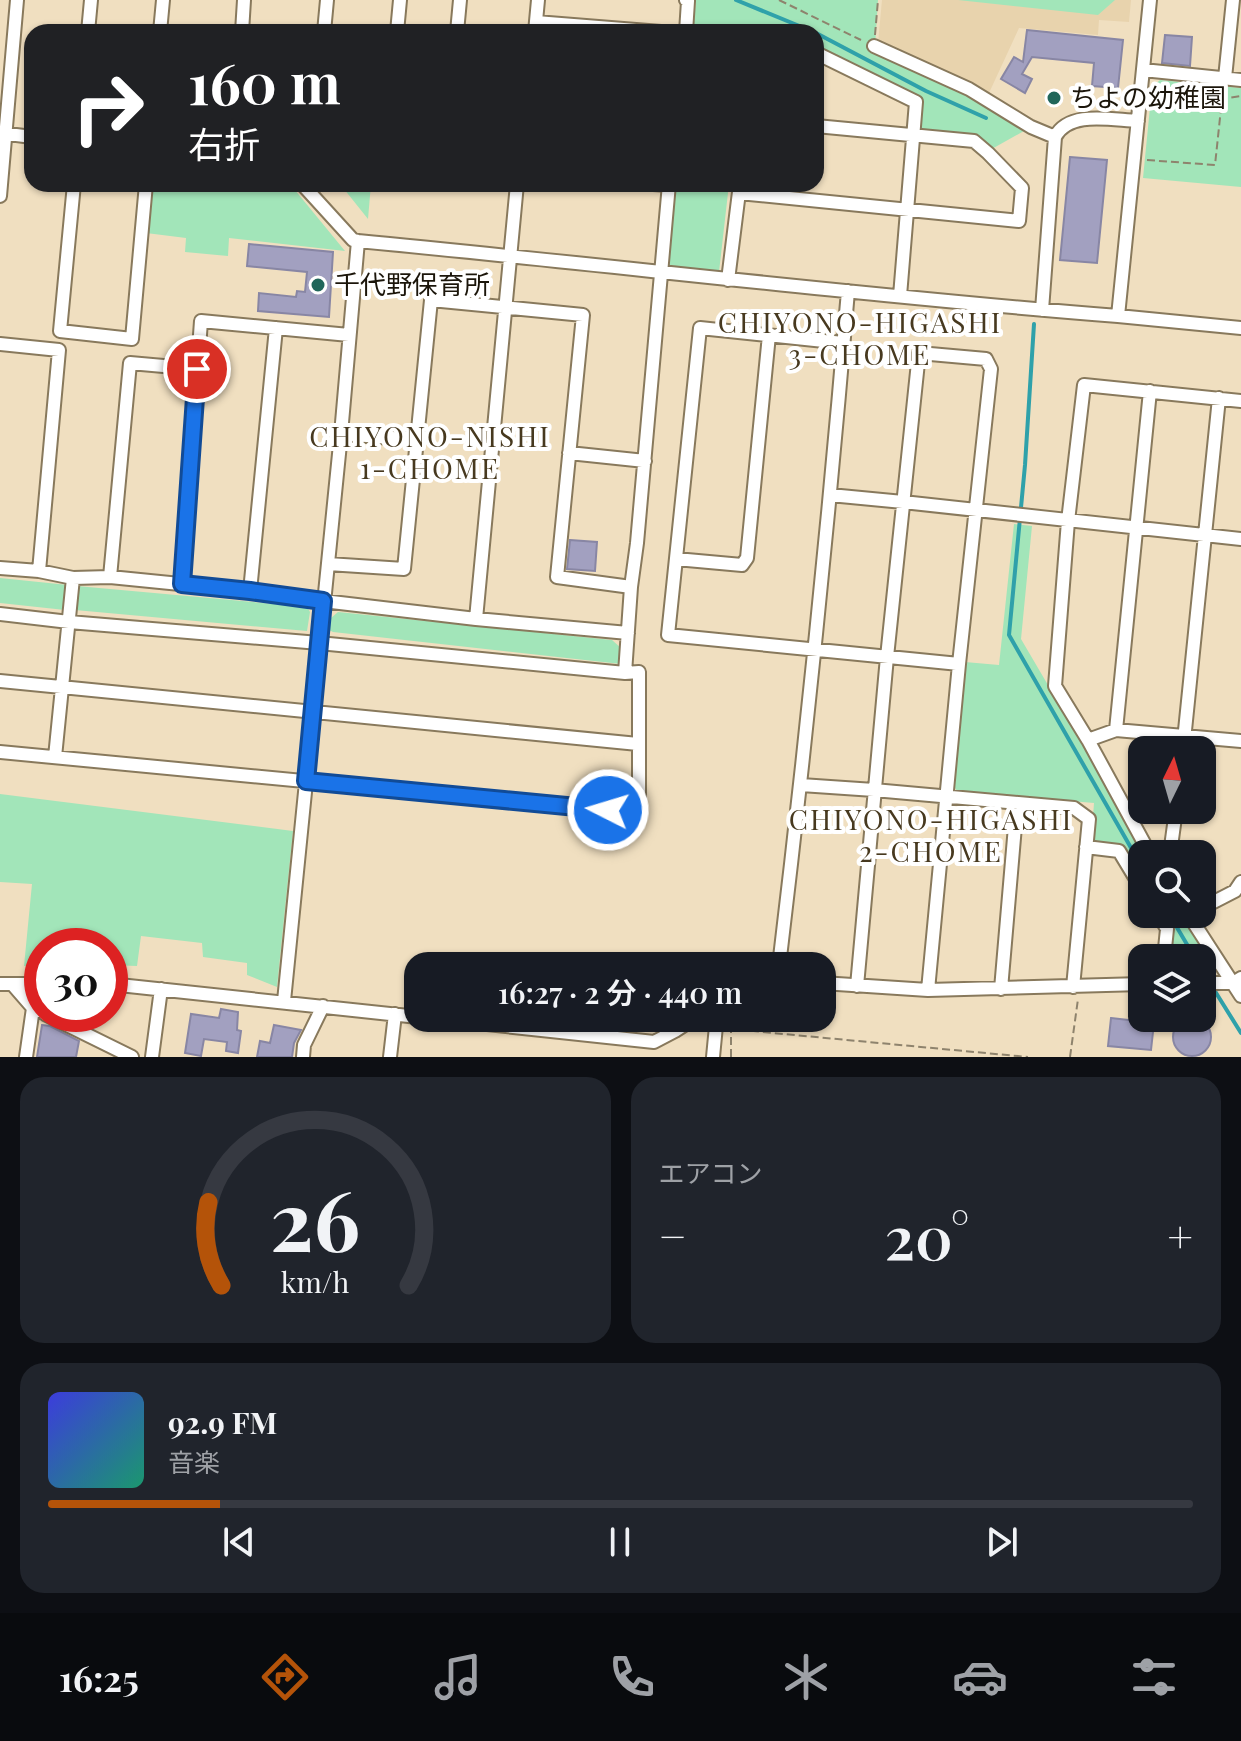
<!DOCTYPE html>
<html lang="ja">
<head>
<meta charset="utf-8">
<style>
	body { margin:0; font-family:"Playfair Display","Noto Sans JP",serif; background:#20242c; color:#f1f3f6; height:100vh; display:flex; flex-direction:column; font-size:30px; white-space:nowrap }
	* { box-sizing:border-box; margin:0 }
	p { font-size:26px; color:#9ea1a6 }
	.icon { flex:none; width:44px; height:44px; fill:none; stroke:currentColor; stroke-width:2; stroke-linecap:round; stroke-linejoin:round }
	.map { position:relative; height:1057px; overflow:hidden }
	.side { display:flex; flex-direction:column; gap:20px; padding:20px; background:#0d0f14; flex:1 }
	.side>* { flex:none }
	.banner { position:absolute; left:24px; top:24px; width:800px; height:168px; border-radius:24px; box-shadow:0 2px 6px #0004; background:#202124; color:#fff; overflow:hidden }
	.needle { width:52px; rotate:5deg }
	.controls { position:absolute; left:1128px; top:736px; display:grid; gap:16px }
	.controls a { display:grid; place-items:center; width:88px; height:88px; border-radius:16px; background:#171b24; box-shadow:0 2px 6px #0004; font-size:40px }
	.speed { position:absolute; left:24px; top:928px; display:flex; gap:16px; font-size:40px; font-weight:700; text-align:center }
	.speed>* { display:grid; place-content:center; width:104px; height:104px; border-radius:50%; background:#171b24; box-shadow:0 2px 6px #0004; line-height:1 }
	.speed .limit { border:12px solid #d22; background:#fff; color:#111 }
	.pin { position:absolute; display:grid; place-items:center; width:68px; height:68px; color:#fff; margin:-34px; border:4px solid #fff; border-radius:50%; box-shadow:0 2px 8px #0007 }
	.me { position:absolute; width:88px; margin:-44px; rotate:275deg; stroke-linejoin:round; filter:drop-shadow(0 0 6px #0008) }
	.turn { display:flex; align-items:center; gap:28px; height:168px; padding:0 32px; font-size:36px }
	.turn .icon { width:104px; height:104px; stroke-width:2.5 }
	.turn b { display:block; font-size:56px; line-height:68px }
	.big { font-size:60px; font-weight:600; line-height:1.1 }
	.side .card { flex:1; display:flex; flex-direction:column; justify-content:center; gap:12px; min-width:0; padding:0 28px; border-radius:24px; background:#20242c }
	.side .dial { align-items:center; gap:0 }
	.dial svg { height:208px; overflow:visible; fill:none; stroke:#363941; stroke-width:7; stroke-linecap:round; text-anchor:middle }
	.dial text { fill:#f1f3f6; stroke:none }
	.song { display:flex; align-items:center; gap:24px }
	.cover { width:96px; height:96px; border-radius:12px; background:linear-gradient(135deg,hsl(240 70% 55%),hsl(160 70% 35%)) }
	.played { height:8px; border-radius:4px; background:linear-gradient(90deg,#b45309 15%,#363941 15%) }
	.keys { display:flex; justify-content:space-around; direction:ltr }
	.heat { display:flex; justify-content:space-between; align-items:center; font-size:44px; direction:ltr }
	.side .tiles { flex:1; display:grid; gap:20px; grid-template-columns:1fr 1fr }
	.card:last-child { grid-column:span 2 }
	.trip { position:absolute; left:404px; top:952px; width:432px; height:80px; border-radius:24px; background:#171b24; box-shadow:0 2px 6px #0004; font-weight:600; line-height:80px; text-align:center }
	.tab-bar { display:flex; height:128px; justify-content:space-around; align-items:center; background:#090b0e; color:#9ea1a6 }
	.tab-bar .icon { width:56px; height:56px }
	.tab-bar .selected { color:#b45309 }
	.tab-bar b { font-size:36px; color:#f1f3f6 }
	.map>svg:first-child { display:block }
</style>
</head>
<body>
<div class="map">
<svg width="1241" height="1057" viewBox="0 0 1241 1057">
	<rect width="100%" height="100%" fill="#f0dfc0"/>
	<path fill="#e8d3ad" d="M882 0H1131L1129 22 1099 20 1098 35 1019 28 989 93 878 43Z"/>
	<path fill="#a2e5b9" d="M696 0H878L875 46 1031 127 990 150 919 132 922 101 816 48V32H693Z
		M958 0H1115L1098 15Z
		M1160 80 1241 88V187L1143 178 1152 87Z
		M151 184H290L345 251 229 238 228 256 185 252 186 238 146 233Z
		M340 184H371L368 219Z
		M675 184H729L719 272 668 265Z
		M1014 524 1032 526 1021 639 1147 854H1142V881L1120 847 1091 843 1094 803 957 791 953 785 965 662 999 665Z
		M0 578 68 585 65 610 0 603Z
		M77 586 307 607 310 612 307 631 75 610Z
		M338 612 612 640 621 648V664L333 632 329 630 331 618Z
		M0 794 293 831 277 987 247 975V963L203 957 202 943 141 936 137 966 110 965V946H42V965L24 966 32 884 0 882Z
		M1163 914H1182L1210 963 1209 974H1202V958H1168Z"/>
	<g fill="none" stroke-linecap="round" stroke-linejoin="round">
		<path stroke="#2fa1aa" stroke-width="4" d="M736 0 814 32
			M816 33 926 91 986 118
			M1034 324 1025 465 1009 635 1142 867
			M1169 914 1195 958
			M1202 969 1209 980
			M1213 988 1241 1033"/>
	</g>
	<path fill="#a2a0c0" stroke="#8886a4" stroke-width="2" d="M1027 30 1123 40 1118 88 1092 86 1094 63 1032 57 1022 74 1032 79 1025 93 1001 79 1014 57 1023 62Z
		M1165 35 1192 37 1190 66 1162 63Z
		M1070 157 1107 160 1097 263 1060 260Z
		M249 244 333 252 329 317 258 311 259 293 296 297 297 291 305 292 307 272 247 266Z
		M570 540 597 542 595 571 567 569Z
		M221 1009 238 1012 237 1030 241 1031 238 1053 226 1051 227 1042 204 1039 201 1056 185 1053 191 1014 219 1018Z
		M1173 1037a19 19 0 1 1 38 0a19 19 0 1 1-38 0Z
		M1111 1018 1154 1023 1151 1050 1108 1046Z
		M42 1025 50 1026 79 1041 76 1057H37Z
		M274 1025 301 1030 294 1043 292 1057H257L260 1041 270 1043Z"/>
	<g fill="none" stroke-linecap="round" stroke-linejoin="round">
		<g stroke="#88795c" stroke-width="16">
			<path id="minor" d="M536 22 661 32
				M88 32 91 0
				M160 32 163 0
				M242 32 244 0
				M324 32 327 0
				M397 32 400 0
				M457 32 460 0
				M535 32 538 0
				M686 32 688 1 686 0
				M874 46 969 89 1031 127 1055 137
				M816 53 916 102 900 296
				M1143 70 1241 80
				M1225 78 1233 0
				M0 133 32 137
				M74 184 60 331 132 339 146 184
				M302 184 353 240 358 241C611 265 864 296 1118 316L1150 0
				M653 184 669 185
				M739 193 1019 221 1022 188 988 153 974 141 816 126
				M0 196 17 0
				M728 280 740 184
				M1042 310 1055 137C1069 110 1111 120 1138 121
				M1118 316 1241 328
				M843 343 700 328 668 635 959 664
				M0 344 59 350 39 571
				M341 434 418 440
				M569 453 645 461
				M830 495 903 502 1241 539
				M676 559 742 565 747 558 769 335
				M328 564 404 569 431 300 583 315 557 577 631 587
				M0 568 39 571 73 578 110 577 250 591 323 601 476 619 628 633
				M110 577 130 363 197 369
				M182 584 201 321 349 335
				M250 591 276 328
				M0 614 69 622 319 643 625 673 639 672V813L0 752
				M476 619 517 184
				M625 673 631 587 637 543 669 184
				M0 681 638 744
				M1116 730 1150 391
				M1088 740 1116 730 1241 741
				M1183 750 1219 398
				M55 757 73 578
				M801 785 874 790 1074 808 1089 819 1073 987
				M1086 847 1119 851 1142 889
				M1150 854 1088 740 1055 686 1068 521 1084 385 1241 401
				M1170 854 1176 810
				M1202 908 1235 891 1241 882
				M1158 914 1167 929 1164 958
				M1188 914 1241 996
				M779 966C806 742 829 517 848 291
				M822 983 928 990 1142 984
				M1202 983H1233L1241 978
				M0 984H42
				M110 984 418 1017
				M13 985 33 1008 39 1011
				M857 986 887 657 919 353 986 359 991 369 959 664 928 990
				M1001 989 1017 803
				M284 1001 341 434 358 241
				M45 1014 132 1057
				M430 1018 654 1042 675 1031 695 1018
				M706 1018 716 1026 713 1057
				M26 1057 33 1008
				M152 1057 161 989
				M303 1057 304 1045 323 1006
				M390 1057 395 1014"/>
		</g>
		<path stroke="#8e836d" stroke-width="2" stroke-dasharray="8 4" stroke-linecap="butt" d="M779 0 861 40
			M875 35 878 0
			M1203 90 1212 100 1221 99
			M1147 160 1215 165 1222 99 1241 96
			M731 1057V1029L1028 1057
			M1070 1057 1078 999"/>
		<use href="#minor" stroke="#fff" stroke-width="12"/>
	</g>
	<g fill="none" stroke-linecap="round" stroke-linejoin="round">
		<g stroke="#114b97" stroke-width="20">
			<path id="route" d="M197 369 182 584 250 591 323 601 306 781 608 810"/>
		</g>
		<use href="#route" stroke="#1a73e8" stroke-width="14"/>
	</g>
	<g fill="#20665a" stroke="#fff" stroke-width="3">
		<circle cx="1054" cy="98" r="8"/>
		<circle cx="318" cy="285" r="8"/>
	</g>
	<g text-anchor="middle" stroke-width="8" stroke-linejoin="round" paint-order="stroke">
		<g font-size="26" fill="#1b150a" stroke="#fff" text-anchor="start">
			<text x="1070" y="107">ちよの幼稚園</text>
			<text x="334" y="294">千代野保育所</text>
		</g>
		<g font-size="28" letter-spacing="2" fill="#47391f" stroke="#fff">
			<text x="860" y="333">CHIYONO-HIGASHI<tspan x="860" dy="32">3-CHOME</tspan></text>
			<text x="430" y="447">CHIYONO-NISHI<tspan x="430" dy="32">1-CHOME</tspan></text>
			<text x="931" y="830">CHIYONO-HIGASHI<tspan x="931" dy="32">2-CHOME</tspan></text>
		</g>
	</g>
</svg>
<div class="controls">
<a><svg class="needle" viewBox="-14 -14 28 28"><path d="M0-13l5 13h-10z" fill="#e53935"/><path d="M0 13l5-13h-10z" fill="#9ea1a6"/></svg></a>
<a><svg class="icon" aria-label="search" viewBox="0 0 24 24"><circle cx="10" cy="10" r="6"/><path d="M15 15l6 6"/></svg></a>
<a><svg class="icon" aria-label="layers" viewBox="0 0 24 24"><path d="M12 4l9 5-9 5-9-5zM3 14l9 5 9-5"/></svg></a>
</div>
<div class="speed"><div class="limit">30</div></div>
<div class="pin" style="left:197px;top:369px;background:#d93025"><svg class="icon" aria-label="arrive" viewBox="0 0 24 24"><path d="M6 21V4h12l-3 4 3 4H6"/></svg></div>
<svg class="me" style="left:608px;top:810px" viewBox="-20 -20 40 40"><circle r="17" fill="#1a73e8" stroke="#fff" stroke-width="3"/><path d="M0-11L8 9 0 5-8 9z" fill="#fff"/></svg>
<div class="trip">16:27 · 2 分 · 440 m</div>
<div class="banner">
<div class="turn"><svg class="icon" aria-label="right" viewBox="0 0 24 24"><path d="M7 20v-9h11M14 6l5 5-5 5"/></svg><div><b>160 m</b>右折</div></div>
</div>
</div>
<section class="side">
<div class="tiles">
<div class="card dial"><svg viewBox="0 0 100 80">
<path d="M14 69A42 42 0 1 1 86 69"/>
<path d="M14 69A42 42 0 0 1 9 37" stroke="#b45309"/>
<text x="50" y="56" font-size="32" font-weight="700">26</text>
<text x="50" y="72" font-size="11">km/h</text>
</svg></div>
<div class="card"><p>エアコン</p>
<div class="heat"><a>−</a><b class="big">20°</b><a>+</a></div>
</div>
<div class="card">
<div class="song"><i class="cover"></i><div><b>92.9 FM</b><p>音楽</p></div></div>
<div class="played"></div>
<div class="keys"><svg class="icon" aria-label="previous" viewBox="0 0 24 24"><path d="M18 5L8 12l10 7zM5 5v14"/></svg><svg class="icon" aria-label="pause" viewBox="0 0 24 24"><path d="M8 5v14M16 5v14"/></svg><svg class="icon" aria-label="next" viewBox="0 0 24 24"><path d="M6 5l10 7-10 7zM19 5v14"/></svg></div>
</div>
</div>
</section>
<nav class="tab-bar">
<b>16:25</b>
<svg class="icon selected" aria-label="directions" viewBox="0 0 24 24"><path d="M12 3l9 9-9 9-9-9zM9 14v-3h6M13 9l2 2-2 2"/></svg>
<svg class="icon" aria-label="music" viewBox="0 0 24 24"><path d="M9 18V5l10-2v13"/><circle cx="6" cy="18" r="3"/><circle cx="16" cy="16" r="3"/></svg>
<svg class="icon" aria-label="phone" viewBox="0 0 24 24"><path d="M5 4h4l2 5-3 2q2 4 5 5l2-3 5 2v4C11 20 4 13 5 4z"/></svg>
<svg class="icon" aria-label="climate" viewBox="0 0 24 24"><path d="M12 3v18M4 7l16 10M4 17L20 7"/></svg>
<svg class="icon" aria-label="car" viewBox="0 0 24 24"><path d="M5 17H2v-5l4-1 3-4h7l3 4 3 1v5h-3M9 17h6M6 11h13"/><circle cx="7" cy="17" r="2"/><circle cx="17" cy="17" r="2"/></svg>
<svg class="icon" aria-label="filters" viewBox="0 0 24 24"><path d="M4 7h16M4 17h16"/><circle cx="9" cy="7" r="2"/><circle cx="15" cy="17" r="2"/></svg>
</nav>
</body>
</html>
